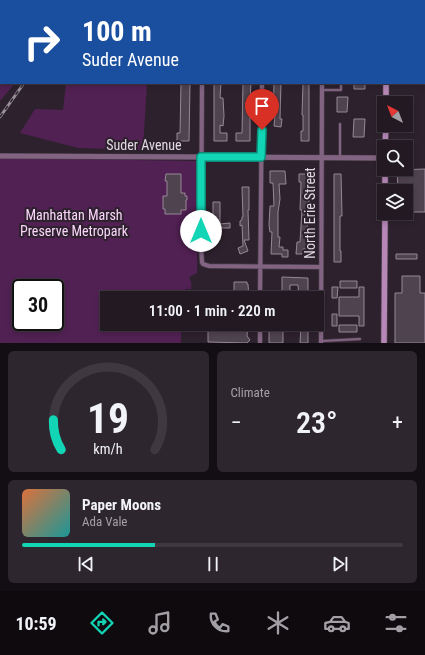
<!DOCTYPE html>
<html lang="en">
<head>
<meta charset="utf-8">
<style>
	body { margin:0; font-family:"Roboto Condensed",sans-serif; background:#2e262f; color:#f1f3f6; height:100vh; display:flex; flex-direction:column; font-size:15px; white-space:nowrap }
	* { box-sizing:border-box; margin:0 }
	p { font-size:13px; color:#a2a0a5 }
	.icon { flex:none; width:22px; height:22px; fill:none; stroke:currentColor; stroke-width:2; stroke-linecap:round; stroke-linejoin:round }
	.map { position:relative; height:343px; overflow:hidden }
	.side { display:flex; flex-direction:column; gap:8px; padding:8px; background:#130e13; flex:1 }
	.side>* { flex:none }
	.hud { position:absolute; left:0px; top:0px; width:425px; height:84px; box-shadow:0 2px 6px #0003,0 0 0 1px #3f3840; background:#1a4fa0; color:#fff; overflow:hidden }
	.needle { width:26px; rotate:318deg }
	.tools { position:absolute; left:377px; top:96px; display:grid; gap:8px }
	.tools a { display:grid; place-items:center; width:36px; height:36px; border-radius:0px; background:#221922; box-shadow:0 2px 6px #0003,0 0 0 1px #3f3840; font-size:20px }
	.speed { position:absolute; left:12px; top:279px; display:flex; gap:8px; font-size:20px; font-weight:700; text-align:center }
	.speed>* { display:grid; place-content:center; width:52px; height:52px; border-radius:50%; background:#221922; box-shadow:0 2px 6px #0003,0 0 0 1px #3f3840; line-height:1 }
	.speed .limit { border:2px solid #111; border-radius:6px; background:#fff; color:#111 }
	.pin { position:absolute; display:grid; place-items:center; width:34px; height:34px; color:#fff; margin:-41px -17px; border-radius:50% 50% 50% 0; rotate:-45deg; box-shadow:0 0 4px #0007 }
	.pin .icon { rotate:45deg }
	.me { position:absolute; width:44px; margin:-22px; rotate:0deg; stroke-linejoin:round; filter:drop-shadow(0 0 3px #0008) }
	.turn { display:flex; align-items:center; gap:14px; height:84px; padding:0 16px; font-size:18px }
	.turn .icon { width:52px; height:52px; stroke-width:2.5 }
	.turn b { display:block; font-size:28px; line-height:34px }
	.big { font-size:30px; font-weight:600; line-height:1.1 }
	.side .tile { flex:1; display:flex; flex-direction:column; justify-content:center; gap:6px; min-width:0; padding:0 14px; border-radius:6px; background:#2e262f }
	.side .dial { align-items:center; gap:0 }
	.dial svg { height:104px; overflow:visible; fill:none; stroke:#3f3840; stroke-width:7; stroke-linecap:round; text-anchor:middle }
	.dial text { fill:#f1f3f6; stroke:none }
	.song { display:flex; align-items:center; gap:12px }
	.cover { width:48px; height:48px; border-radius:6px; background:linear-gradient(135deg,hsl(20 70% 55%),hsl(180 70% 35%)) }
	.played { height:4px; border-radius:2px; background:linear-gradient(90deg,#11d5b4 35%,#3f3840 35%) }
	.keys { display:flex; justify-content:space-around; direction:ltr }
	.heat { display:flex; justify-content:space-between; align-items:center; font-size:22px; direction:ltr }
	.side .tiles { flex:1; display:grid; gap:8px; grid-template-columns:1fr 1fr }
	.tile:last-child { grid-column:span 2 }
	.trip { position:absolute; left:100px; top:291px; width:224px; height:40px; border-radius:0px; background:#221922; box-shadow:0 2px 6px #0003,0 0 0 1px #3f3840; font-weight:600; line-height:40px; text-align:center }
	.tab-bar { display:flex; height:64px; justify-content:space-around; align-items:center; background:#0e0a0e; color:#a2a0a5 }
	.tab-bar .icon { width:28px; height:28px }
	.tab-bar .current { color:#11d5b4 }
	.tab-bar b { font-size:18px; color:#f1f3f6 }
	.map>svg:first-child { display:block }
</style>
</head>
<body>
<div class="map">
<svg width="425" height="343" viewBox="0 0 425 343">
	<rect width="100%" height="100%" fill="#2d212d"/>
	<path fill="#512153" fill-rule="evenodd" d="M1 46V83H15L0 101V48Z
		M66 83H147L143 150 78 148 20 133 35 109 63 110Z
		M0 156 133 157V160L197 161V273L189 277C191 281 192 284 191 289H187L184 290 183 298H107V324H181V343H0ZM21 288H55V322H21Z"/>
	<path fill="#504350" stroke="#968896" d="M181 83H190L189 141H177V133H180Z
		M214 83H221L220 98H223L224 116 223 126 220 125V133H227V141H214Z
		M243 83H251L249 116H250V141H236V133H242Z
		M274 83H281L280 119H282L281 127 274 126 275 115H273Z
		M303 83H309V141H301V131H303V115H302Z
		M354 83H365V89H354Z
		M337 97H348L347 112H337Z
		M354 119H365L364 137H353Z
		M425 169V212H406V191H398L397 170Z
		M270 171H285L286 184H279L280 199 278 212V237H280L279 247H283V250H288V257H282V254H271L272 232H270L269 225 270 206H274L273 183H270Z
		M166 174H181V193H185V196H187V200H186V210H181V214H165V209H163V196H167V181H165Z
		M299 174H309L308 189H309V210L307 229H308V249H303L302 254H296L297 242H300L302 210H300L301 182H299Z
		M334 174H341L342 216H340V251H341V262H334Z
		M242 187H249V210H248L249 240H244L248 251 240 254 238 248 243 246 242 225 240 226V221L242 220V217H243Z
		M213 202H220V224L230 223V228H220V240H213Z
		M396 254H417V259H396Z
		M402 276H420V293H425V343H395V293H402Z
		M282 277 308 278V291L309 298H299L298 285H290V291H282Z
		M340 281H357V288H340Z
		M234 282H247V284H248L249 298H234Z
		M332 287H338L337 298H332Z
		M359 287H364V326H359V316H339V297H359Z
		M332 314H337V326H332Z
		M232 324H248L247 336 250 340 247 343 208 342V329H227Z
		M269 324H283V343H269Z
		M339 325H357V332H339Z
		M301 326H308V343H300Z"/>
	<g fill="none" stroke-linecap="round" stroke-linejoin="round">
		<g stroke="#4a3e4a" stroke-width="3.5">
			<path id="service" d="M424 48 425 47
				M323 90H341V83
				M340 124V157
				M322 341 360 339"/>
		</g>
		<g stroke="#4a3e4a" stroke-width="5.5">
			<path id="minor" d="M322 0V1
				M286 1H294
				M202 83 201 247 202 262 203 264 209 266 321 267
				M260 298 262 83
				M260 343V324
				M321 343 322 83"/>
		</g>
		<g stroke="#4a3e4a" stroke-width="6">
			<path id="tertiary" d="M27 1 28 0
				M0 20 1 21
				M0 38 1 37
				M0 156 384 158"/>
		</g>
		<g stroke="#4a3e4a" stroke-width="7">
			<path id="secondary" d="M387 1V0
				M386 103V83
				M385 147 386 125
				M385 191V169
				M384 343 385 213"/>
		</g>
		<use href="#service" stroke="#826482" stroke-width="2"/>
		<use href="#minor" stroke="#826482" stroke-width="4"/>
		<use href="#tertiary" stroke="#826482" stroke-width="5"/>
		<use href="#secondary" stroke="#b687b7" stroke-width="5.5"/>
		<g stroke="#988f98" stroke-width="3">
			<path id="rail" d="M117 1 118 0
				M0 117 24 83"/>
		</g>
		<use href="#rail" stroke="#2d212d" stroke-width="1.5" stroke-dasharray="4.5" stroke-linecap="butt"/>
	</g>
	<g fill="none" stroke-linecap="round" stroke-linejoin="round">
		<g stroke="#0b8a75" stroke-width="10">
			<path id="route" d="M201 231V157H261L262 130"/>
		</g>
		<use href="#route" stroke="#11d5b4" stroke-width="7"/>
	</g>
	<g text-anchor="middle" stroke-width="4" stroke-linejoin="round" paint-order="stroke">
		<g font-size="14" fill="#e1d9e1" stroke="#2d212d">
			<text x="144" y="150">Suder Avenue</text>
			<text transform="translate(310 213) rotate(-90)" y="5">North Erie Street</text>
		</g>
		<g font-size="14" fill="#fbd6fb" stroke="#2d212d">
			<text x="74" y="220">Manhattan Marsh<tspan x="74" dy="16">Preserve Metropark</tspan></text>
		</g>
	</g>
</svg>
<div class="tools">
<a><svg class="needle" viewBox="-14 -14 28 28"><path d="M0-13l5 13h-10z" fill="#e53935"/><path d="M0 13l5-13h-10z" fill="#a2a0a5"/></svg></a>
<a><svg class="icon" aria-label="search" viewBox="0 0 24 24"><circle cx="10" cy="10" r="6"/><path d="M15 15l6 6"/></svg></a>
<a><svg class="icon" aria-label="layers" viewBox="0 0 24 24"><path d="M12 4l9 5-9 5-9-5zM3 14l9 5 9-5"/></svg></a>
</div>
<div class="speed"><div class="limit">30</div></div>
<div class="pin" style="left:262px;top:130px;background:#d93025"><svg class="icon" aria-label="arrive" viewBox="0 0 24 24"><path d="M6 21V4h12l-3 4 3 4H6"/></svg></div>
<svg class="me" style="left:201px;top:231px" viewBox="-20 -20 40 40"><circle r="19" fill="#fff"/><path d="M0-13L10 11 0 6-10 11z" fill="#11d5b4"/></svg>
<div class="trip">11:00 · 1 min · 220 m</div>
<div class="hud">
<div class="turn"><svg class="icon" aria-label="right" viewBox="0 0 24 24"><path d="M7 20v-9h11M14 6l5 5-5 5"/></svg><div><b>100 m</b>Suder Avenue</div></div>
</div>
</div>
<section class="side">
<div class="tiles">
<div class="tile dial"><svg viewBox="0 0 100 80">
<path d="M14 69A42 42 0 1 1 86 69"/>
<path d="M14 69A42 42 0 0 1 8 46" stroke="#11d5b4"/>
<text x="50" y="56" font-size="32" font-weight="700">19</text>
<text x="50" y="72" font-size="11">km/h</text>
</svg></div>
<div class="tile"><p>Climate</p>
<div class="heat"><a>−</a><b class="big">23°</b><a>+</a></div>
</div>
<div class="tile">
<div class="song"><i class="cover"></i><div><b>Paper Moons</b><p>Ada Vale</p></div></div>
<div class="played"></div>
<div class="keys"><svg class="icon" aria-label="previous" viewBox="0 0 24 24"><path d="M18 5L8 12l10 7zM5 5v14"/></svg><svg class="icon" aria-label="pause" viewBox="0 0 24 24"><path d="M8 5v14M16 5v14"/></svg><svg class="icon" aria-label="next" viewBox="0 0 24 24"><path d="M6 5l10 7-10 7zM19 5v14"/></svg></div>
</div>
</div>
</section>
<nav class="tab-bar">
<b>10:59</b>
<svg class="icon current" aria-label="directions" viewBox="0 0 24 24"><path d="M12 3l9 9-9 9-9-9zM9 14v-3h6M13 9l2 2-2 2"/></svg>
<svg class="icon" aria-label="music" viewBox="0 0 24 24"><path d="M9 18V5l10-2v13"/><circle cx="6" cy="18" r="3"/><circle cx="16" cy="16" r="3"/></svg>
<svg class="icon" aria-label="phone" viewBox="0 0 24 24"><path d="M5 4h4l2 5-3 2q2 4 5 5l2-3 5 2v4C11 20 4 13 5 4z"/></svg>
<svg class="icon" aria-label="climate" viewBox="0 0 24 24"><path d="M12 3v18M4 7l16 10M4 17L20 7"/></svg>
<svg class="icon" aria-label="car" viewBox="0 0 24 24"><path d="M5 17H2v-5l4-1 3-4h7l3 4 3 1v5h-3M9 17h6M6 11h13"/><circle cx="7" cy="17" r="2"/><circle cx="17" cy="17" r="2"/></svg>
<svg class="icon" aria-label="filters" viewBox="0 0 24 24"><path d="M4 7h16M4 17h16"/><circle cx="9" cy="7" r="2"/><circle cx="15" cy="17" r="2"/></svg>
</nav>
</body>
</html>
